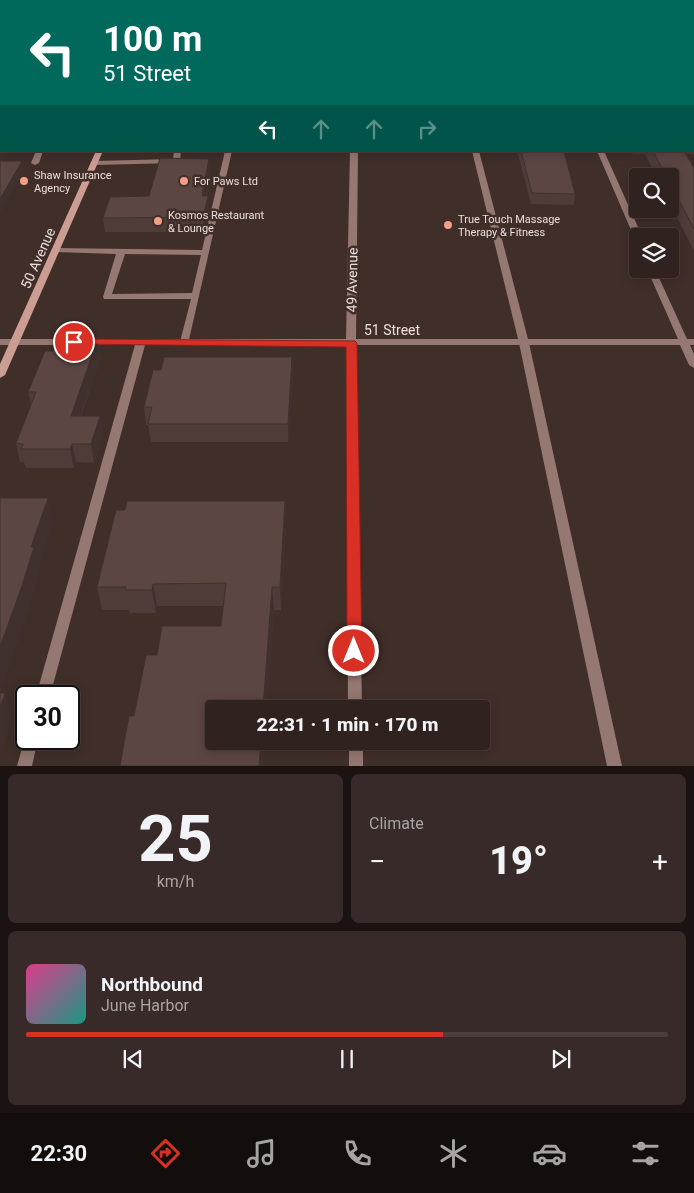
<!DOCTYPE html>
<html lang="en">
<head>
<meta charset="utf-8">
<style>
	body { margin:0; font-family:Roboto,sans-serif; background:#382a28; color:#f1f3f6; height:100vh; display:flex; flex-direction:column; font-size:19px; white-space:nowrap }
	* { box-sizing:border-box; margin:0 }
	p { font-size:16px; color:#a8a4a4 }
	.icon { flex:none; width:28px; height:28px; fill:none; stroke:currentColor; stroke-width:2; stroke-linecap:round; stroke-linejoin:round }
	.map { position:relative; height:766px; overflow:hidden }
	.sheet { display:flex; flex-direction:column; gap:8px; padding:8px; background:#1a1311; flex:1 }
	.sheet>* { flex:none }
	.hud { position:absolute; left:0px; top:0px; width:695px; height:152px; box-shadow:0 2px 12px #0003,0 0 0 1px #4b3f3d; background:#00695c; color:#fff; overflow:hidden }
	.buttons { position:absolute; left:629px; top:168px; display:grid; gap:10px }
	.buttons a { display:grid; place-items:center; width:50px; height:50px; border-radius:5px; background:#30221f; box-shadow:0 2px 12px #0003,0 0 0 1px #4b3f3d; font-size:25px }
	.speed { position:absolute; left:15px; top:685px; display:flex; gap:10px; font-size:25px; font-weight:700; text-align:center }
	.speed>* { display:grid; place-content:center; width:65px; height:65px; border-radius:50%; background:#30221f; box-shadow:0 2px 12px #0003,0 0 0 1px #4b3f3d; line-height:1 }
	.speed .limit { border:2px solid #111; border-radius:8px; background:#fff; color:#111 }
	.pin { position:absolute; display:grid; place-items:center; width:42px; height:42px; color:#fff; margin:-21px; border:2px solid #fff; border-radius:50%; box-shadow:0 1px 5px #0007 }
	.me { position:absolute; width:55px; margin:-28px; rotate:0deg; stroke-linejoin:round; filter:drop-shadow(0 0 4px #0008) }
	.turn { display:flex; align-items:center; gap:18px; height:105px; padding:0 20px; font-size:22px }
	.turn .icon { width:65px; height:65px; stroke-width:2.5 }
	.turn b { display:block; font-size:35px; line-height:42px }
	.lanes { display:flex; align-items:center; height:48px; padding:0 20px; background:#0003; justify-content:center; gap:25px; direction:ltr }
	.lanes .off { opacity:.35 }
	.big { font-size:38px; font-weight:800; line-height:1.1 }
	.sheet .widget { flex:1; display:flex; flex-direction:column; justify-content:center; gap:8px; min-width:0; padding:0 18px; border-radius:8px; background:#382a28 }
	.sheet .dial { align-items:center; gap:0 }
	.dial b { font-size:65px; line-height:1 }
	.song { display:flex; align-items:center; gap:15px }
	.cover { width:60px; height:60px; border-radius:8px; background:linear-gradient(135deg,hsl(330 70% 55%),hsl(170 70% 35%)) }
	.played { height:5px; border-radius:2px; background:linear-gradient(90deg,#d93025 65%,#4b3f3d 65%) }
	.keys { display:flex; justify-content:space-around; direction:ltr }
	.heat { display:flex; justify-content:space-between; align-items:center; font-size:28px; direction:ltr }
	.sheet .tiles { flex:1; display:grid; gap:8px; grid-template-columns:1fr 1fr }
	.widget:last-child { grid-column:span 2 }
	.trip { position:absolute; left:205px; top:700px; width:285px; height:50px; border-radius:5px; background:#30221f; box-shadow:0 2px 12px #0003,0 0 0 1px #4b3f3d; font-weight:800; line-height:50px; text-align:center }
	.tab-bar { display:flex; height:80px; justify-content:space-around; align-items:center; background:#130e0c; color:#a8a4a4 }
	.tab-bar .icon { width:35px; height:35px }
	.tab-bar .on { color:#d93025 }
	.tab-bar b { font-size:22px; color:#f1f3f6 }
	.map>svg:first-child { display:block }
</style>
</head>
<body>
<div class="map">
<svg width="694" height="766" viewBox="0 0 694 766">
	<rect width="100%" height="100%" fill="#402e29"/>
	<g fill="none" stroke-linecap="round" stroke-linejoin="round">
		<path fill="#947871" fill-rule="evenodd" d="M437 0H443V1H438Z
			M0 117H1V121H0Z
			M36 151H43L39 163 35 165 31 163Z
			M174 151H181L180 161 176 163 94 165 90 163 94 161 173 159Z
			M225 151H232L188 344H182L180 342 191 299H104L103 297 116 254 56 252 52 250 56 248 202 250ZM125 254 201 255 192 293 112 294Z
			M472 151H479L529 343 622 766H607L519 343Z"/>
		<path fill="#947871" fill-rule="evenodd" d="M348 0H354L355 1H349Z
			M526 0H532L533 1H527Z
			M350 151H358L356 339H678L647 269H655L687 339H694V345H690L694 354V368L689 365 680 345H356L362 709H348L346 345H145L50 696H36L135 345H86L81 342 86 339H346Z
			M597 151H604L642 236H638V239L634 237Z
			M0 339H69L74 342 69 345H0Z
			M26 734V739H38L32 766H17Z
			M349 741H363V766H349Z"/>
		<path fill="#cc9e93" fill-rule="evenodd" d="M0 89H1V93H0Z
			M0 96H1V100H0Z
			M96 151H103L5 375 0 378V364Z"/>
	</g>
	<path fill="#4e3c39" d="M0 0H146V1H1V64H0Z
		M694 111V154H686L694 168V251L670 204V176H656L645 154H633L632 151H694Z
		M517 151H564L575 194 574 205 531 204Z
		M210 172 206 196 209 210 204 232H105L103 218Z
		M101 356 81 416H100L103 434 94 463 76 462 74 468H26L24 462H20L16 443 31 404 28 392Z
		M292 357 293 375 288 442H151L148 425H146L144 407 161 370Z
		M285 501 286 523 281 610H274L267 709H214L264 741 263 766H120L134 716 221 626 223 606H157L156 613H130L129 610H102L97 587 125 510Z"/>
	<path fill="#40312e" d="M209 159 210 172 203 210 202 196Z
		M22 161 24 172 0 214V199Z
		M208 196 209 210 204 232 203 217Z
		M98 338 101 356 74 434 71 416Z
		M292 357 293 375 288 442V424Z
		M100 416 103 434 94 463 91 444Z
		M72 444 76 462 74 468 70 449Z
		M48 498 53 522 39 567 40 571 29 610 0 694V647L31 547Z
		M285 501 286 523 281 610 280 587Z
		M153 584 157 606 156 613 152 590Z
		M272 587 274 610 267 709H263Z
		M5 693 12 718 0 759V708Z
		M261 741H264L263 766H259Z"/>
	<path fill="#5b4642" stroke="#40312e" d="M0 0H141V1H1V56L0 55 1 44H0Z
		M190 0H320V1H190Z
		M571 0H681L682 1H572Z
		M521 151H564L575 194 532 193Z
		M653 151H684L694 168V229L670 183V176H666Z
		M160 158 209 159 202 196H208L203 217 103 218 110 197 149 196Z
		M0 161H22L0 199Z
		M58 338H98L71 416H100L91 444H72L70 449H21L23 444 16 443 36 392H28L45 351H53Z
		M164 357H292L288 424H148L152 407H144L153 370H161Z
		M0 498H48L31 547H34L22 586 0 647Z
		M127 501H285L280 587H272L263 709H214V741H261L259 766H120L129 716H134L146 655H157L162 626H221L226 583 153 584 152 590H126V587H97L116 510H125Z
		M0 693H5L0 708Z"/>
	<path fill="#d93025" stroke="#8d1f18" d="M74 339 355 341 357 343 362 651 360 655 354 657 349 655 347 651 346 347 70 344 69 342 70 340Z"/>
	<g fill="#f49e8a" stroke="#402e29" stroke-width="2">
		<circle cx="24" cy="181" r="5"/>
		<circle cx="184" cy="181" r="5"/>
		<circle cx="158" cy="221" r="5"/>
		<circle cx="448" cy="225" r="5"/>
	</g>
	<g text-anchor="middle" stroke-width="5" stroke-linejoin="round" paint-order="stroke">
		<g font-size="11" fill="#eadedb" stroke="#402e29" text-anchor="start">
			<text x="34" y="179">Shaw Insurance<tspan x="34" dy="13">Agency</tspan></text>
			<text x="194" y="185">For Paws Ltd</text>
			<text x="168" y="219">Kosmos Restaurant<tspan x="168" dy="13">&amp; Lounge</tspan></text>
			<text x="458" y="223">True Touch Massage<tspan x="458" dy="13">Therapy &amp; Fitness</tspan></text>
		</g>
		<g font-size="14" fill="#eadedb" stroke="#402e29">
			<text transform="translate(38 258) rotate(-66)" y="5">50 Avenue</text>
			<text transform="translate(352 280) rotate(-89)" y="5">49 Avenue</text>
			<text x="392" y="335">51 Street</text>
		</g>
	</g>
</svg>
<div class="buttons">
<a><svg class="icon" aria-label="search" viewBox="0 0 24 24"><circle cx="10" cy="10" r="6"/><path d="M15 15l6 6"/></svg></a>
<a><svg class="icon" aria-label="layers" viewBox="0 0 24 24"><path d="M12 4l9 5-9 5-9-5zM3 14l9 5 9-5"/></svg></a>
</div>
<div class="speed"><div class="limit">30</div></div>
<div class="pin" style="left:74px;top:342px;background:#d93025"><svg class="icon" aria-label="arrive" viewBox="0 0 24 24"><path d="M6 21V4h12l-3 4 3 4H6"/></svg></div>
<svg class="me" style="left:354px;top:651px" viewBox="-20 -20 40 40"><circle r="17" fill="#d93025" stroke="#fff" stroke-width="3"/><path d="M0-11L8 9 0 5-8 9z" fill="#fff"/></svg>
<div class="trip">22:31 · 1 min · 170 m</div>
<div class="hud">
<div class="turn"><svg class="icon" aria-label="left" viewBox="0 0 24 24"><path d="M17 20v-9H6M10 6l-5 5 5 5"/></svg><div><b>100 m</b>51 Street</div></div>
<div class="lanes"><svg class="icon" aria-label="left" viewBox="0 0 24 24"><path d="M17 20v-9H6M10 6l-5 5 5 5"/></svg><svg class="icon off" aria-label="ahead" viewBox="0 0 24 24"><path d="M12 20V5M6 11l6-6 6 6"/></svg><svg class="icon off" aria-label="ahead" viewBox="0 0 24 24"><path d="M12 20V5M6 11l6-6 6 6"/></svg><svg class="icon off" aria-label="right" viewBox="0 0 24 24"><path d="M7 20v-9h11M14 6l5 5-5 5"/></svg></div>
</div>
</div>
<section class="sheet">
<div class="tiles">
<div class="widget dial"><b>25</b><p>km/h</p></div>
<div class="widget"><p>Climate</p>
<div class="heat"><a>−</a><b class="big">19°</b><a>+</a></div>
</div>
<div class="widget">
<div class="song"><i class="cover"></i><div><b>Northbound</b><p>June Harbor</p></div></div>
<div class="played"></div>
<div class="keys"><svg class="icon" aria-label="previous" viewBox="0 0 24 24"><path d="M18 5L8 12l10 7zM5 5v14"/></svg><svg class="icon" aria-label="pause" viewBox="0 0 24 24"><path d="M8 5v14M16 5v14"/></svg><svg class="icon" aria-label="next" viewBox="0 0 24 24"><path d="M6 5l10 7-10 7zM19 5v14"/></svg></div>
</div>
</div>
</section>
<nav class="tab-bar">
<b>22:30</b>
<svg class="icon on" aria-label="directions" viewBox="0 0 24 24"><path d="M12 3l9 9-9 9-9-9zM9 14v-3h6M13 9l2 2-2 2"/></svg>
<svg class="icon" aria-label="music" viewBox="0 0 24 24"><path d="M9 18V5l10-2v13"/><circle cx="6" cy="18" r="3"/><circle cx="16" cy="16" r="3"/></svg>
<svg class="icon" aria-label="phone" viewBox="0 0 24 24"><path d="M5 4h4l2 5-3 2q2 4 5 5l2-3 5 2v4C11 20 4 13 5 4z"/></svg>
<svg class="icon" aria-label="climate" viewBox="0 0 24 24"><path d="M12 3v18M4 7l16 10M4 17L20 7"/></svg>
<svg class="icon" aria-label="car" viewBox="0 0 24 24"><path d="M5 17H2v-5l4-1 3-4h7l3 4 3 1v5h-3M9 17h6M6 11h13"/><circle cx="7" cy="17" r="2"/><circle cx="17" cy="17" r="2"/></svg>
<svg class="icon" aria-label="filters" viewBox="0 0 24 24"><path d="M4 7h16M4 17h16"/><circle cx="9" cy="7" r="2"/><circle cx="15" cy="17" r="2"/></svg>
</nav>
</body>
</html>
